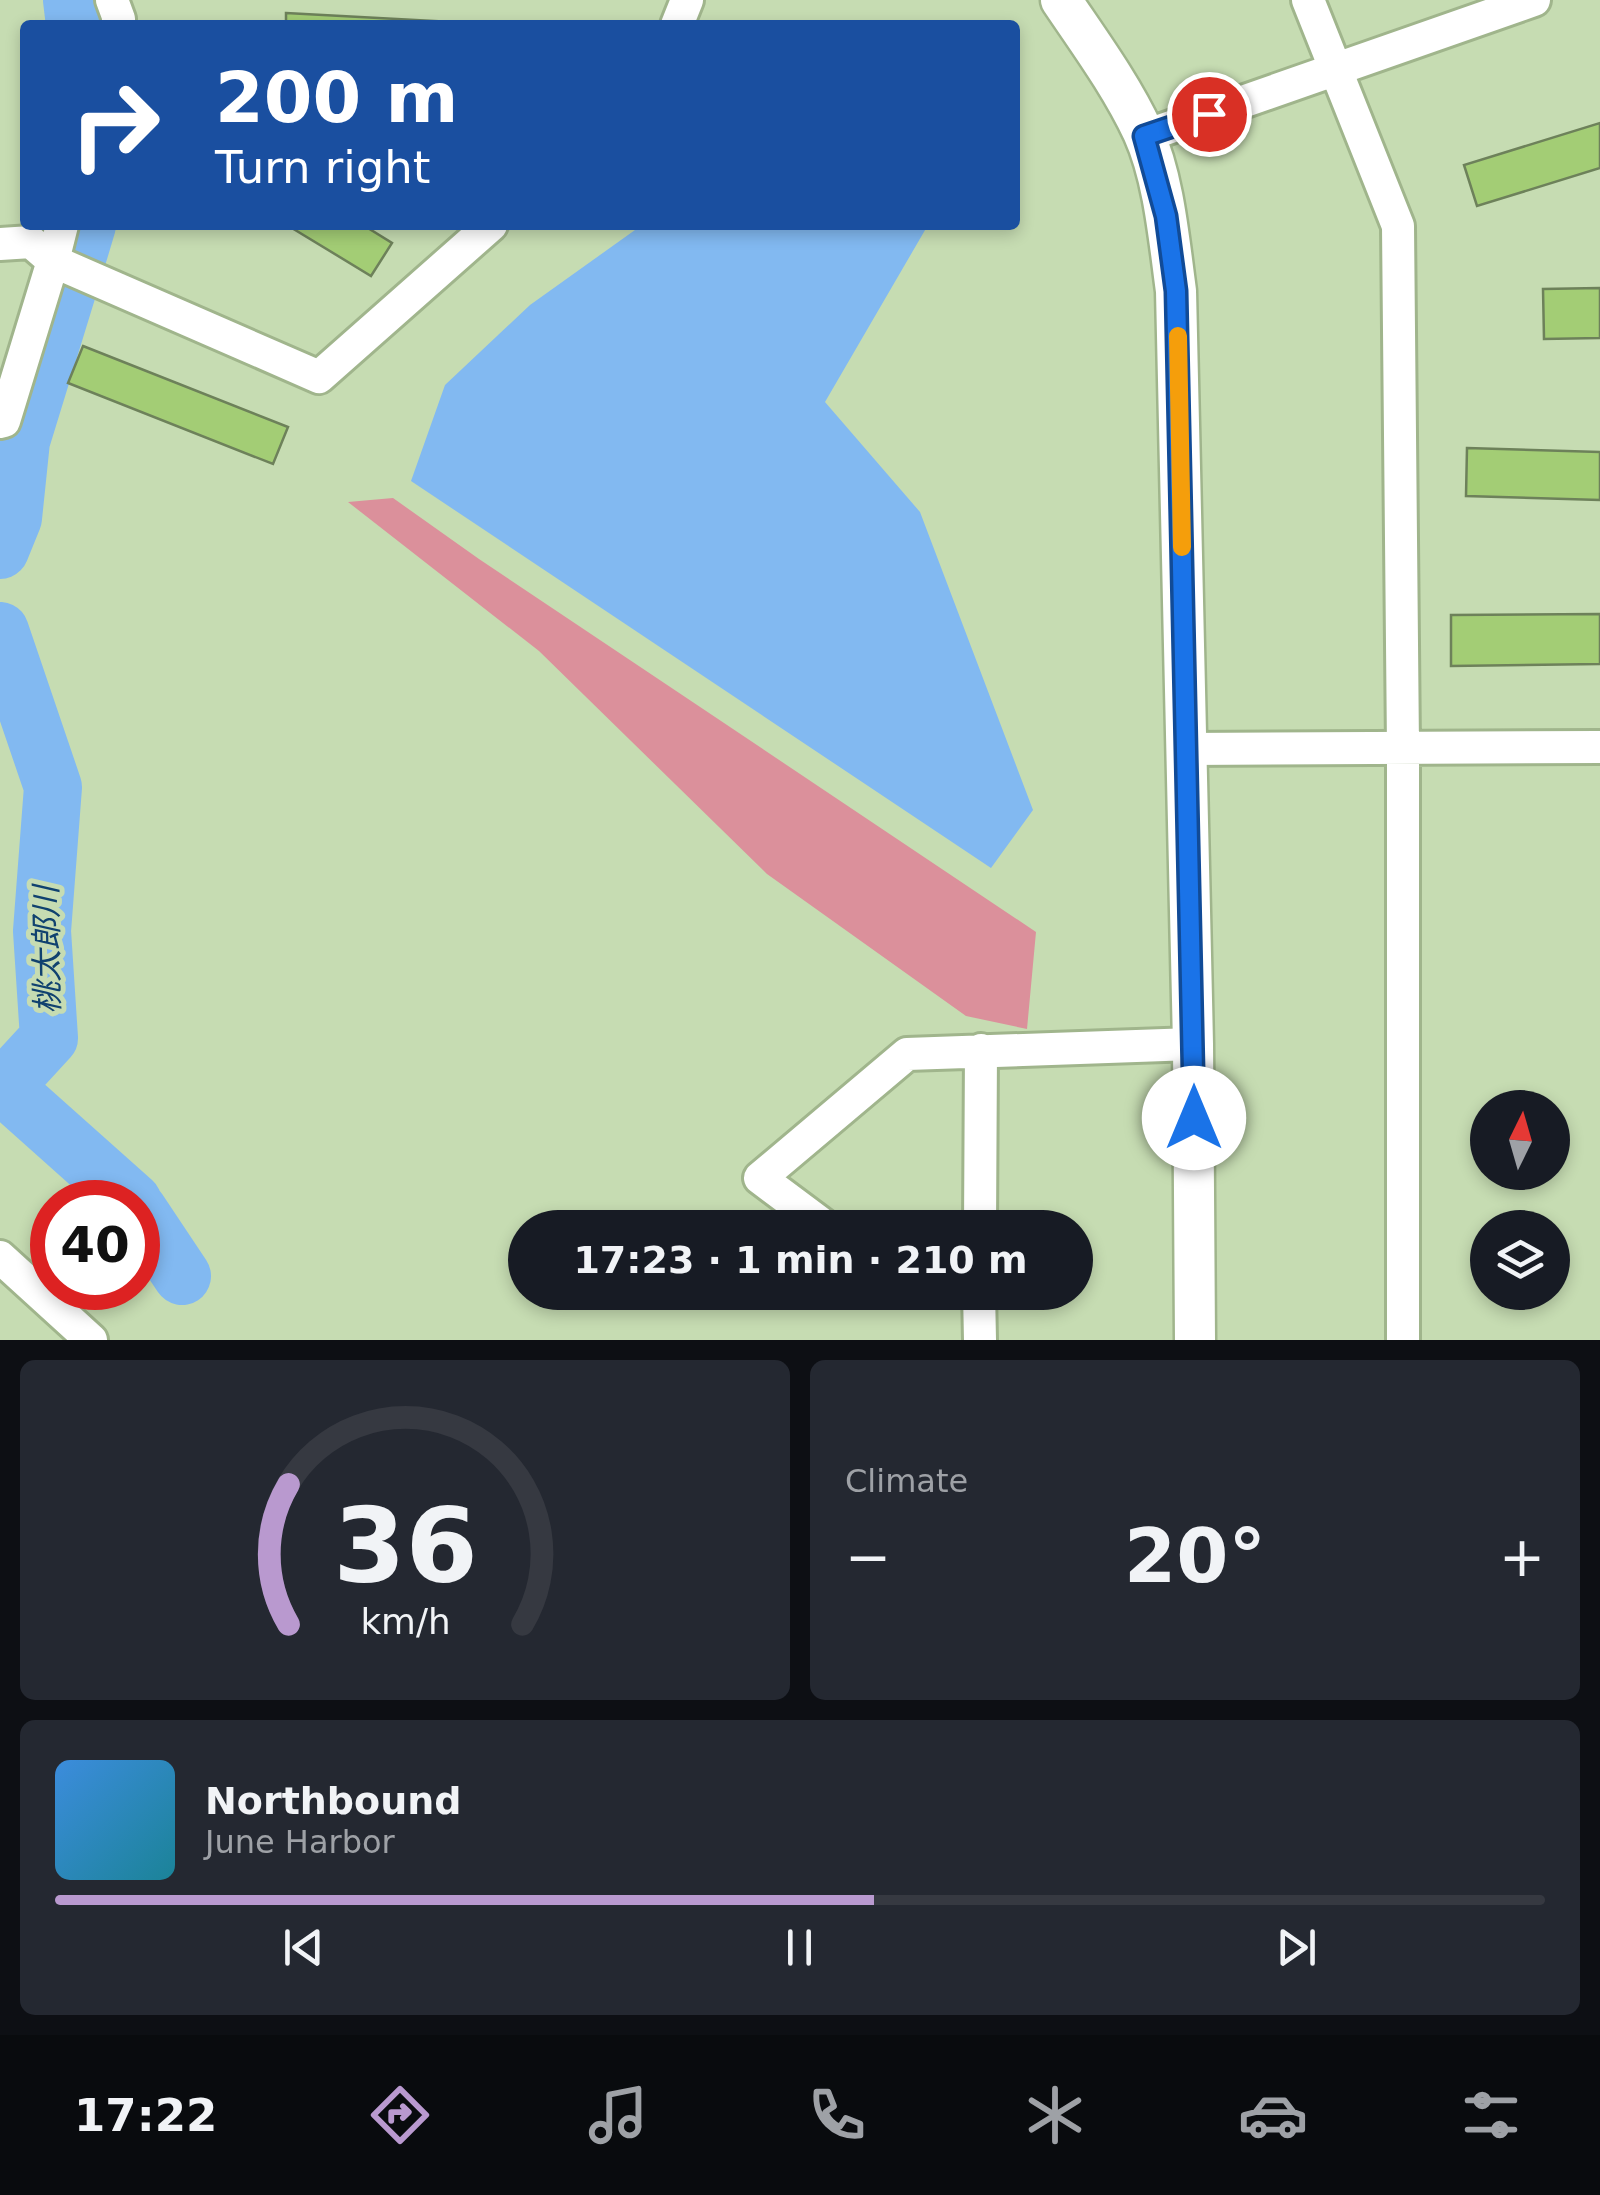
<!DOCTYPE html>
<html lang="en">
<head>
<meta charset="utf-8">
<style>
	body { margin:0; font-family:"DejaVu Sans","Noto Sans JP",sans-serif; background:#242831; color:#f1f3f6; height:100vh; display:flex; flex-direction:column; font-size:38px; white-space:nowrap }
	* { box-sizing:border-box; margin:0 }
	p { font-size:32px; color:#9ea1a6 }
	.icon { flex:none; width:55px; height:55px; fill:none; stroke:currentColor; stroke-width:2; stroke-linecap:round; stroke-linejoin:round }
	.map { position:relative; height:1340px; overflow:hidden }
	.details { display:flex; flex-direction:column; gap:20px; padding:20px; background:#0d0f14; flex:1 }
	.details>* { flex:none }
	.banner { position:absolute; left:20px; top:20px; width:1000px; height:210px; border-radius:10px; box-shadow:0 5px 15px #0003; background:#1a4fa0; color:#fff; overflow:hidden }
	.needle { width:65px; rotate:5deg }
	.fabs { position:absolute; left:1470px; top:1090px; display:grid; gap:20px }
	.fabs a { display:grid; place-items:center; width:100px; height:100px; border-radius:50%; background:#171b24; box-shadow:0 5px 15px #0003; font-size:50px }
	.speed { position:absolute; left:30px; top:1180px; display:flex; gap:20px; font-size:50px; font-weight:700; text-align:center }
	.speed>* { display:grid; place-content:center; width:130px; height:130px; border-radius:50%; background:#171b24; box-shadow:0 5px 15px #0003; line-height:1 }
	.speed .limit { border:15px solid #d22; background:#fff; color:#111 }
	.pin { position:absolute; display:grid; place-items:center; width:85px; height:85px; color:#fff; margin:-42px; border:5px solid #fff; border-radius:50%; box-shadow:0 2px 10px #0007 }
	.me { position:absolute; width:110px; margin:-55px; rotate:0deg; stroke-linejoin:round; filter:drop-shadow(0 0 8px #0008) }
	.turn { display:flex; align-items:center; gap:35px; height:210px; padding:0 30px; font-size:45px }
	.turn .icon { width:130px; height:130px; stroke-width:2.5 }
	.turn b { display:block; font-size:70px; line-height:85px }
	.big { font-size:75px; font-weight:700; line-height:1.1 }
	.details .card { flex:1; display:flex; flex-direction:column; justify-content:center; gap:15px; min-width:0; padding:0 35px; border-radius:15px; background:#242831 }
	.details .dial { align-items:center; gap:0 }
	.dial svg { height:260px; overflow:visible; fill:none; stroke:#363941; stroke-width:7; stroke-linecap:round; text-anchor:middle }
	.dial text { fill:#f1f3f6; stroke:none }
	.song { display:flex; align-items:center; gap:30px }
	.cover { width:120px; height:120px; border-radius:15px; background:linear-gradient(135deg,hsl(210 70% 55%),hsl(190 70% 35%)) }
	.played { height:10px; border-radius:5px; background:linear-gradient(90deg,#b999cf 55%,#363941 55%) }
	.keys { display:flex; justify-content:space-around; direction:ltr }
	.heat { display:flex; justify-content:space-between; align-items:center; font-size:55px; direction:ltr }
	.details .tiles { flex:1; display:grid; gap:20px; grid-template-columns:1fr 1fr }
	.card:last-child { grid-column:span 2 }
	.trip { position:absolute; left:508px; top:1210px; width:585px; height:100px; border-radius:50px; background:#171b24; box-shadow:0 5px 15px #0003; font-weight:700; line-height:100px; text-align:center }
	.dock { display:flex; height:160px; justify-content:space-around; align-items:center; background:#090b0e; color:#9ea1a6 }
	.dock .icon { width:70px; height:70px }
	.dock .active { color:#b999cf }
	.dock b { font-size:45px; color:#f1f3f6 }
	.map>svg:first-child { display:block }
</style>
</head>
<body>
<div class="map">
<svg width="1600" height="1340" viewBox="0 0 1600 1340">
	<rect width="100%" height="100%" fill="#c6dcb2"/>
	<path fill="#db909b" d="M393 498 479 559 1036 932 1027 1029 966 1016 767 874 539 651 348 502Z"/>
	<path fill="#82b9f1" d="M642 225H928L825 402 920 512 1033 810 991 868 411 481 445 385 530 305Z"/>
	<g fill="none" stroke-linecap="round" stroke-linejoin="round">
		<path stroke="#82b9f1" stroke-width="58" d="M72 0 75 25
			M78 255 87 225
			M0 550 13 518 21 441 68 288
			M0 631 53 787 42 931 49 1038 4 1087 133 1202
			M138 1210 182 1276"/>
	</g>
	<path fill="#a3cd75" stroke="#6d815a" stroke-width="2.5" d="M286 13 508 25H286Z
		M1600 123V168L1477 206 1464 165Z
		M287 225H363L392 243 371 276Z
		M1600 288V338L1544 339 1543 289Z
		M83 346 288 427 273 464 68 383Z
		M1467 448 1600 452V500L1466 496Z
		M1600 614V664L1451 666V615Z"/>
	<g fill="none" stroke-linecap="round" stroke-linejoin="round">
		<g stroke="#a0b58c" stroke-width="38">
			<path id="minor" d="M112 0 119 19 117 25
				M1308 0 1398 226 1403 748V1340
				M677 25 687 0
				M1145 136 1534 0
				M62 225 53 261 319 377 491 225
				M0 244 31 242 53 261 4 421 0 422
				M1186 749 1600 747
				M827 1228 760 1178 907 1054 1193 1044
				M980 1228 981 1050
				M0 1257 91 1340
				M979 1292 980 1340"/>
		</g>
		<g stroke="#a0b58c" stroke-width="45">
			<path id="tertiary" d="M1061 0C1090 43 1121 85 1143 132 1164 178 1169 240 1176 291L1193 1044 1195 1340"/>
		</g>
		<use href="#minor" stroke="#fff" stroke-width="32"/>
		<use href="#tertiary" stroke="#fff" stroke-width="40"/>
	</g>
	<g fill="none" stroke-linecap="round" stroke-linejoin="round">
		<g stroke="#114b97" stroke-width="25">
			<path id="route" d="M1194 1118 1176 291 1166 216 1144 136 1209 114"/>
		</g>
		<use href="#route" stroke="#1a73e8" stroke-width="18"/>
		<path stroke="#f59e0b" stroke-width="18" d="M1178 336 1182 547"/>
	</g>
	<g text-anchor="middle" stroke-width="10" stroke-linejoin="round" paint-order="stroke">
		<g font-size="32" font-style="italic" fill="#10426f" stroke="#c6dcb2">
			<text transform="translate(47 950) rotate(-91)" y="11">桃太郎川</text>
		</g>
	</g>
</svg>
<div class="fabs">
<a><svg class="needle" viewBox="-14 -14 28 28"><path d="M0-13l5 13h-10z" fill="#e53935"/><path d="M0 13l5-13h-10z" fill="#9ea1a6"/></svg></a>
<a><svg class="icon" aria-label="layers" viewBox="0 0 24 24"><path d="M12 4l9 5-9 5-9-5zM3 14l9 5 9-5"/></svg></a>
</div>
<div class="speed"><div class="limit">40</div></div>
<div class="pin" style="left:1209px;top:114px;background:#d93025"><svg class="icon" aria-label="arrive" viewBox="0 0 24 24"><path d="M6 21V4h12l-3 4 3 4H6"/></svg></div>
<svg class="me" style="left:1194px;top:1118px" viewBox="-20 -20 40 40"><circle r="19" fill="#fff"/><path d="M0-13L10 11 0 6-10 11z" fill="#1a73e8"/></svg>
<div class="trip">17:23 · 1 min · 210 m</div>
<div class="banner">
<div class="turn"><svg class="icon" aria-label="right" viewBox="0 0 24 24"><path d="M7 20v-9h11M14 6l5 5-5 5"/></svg><div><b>200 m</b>Turn right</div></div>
</div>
</div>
<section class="details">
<div class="tiles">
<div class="card dial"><svg viewBox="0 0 100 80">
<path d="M14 69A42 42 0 1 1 86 69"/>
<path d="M14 69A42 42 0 0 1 14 26" stroke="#b999cf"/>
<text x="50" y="56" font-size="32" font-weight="700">36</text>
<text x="50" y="72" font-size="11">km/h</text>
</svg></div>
<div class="card"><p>Climate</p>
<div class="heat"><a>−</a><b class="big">20°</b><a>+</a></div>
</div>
<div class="card">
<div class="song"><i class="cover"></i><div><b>Northbound</b><p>June Harbor</p></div></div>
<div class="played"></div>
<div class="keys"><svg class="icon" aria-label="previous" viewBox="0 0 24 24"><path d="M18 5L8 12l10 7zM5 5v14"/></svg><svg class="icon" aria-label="pause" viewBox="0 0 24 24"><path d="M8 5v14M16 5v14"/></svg><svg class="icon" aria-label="next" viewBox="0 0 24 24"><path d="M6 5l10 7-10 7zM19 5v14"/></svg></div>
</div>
</div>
</section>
<nav class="dock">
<b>17:22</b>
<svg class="icon active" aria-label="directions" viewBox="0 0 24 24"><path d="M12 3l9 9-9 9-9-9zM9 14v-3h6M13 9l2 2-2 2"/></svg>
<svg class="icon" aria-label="music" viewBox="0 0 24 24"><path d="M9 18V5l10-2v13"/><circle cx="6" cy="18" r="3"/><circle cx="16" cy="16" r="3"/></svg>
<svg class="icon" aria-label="phone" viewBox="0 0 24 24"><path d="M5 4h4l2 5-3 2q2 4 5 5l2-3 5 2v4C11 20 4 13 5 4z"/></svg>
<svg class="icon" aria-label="climate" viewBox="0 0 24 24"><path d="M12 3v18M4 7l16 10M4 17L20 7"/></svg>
<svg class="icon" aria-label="car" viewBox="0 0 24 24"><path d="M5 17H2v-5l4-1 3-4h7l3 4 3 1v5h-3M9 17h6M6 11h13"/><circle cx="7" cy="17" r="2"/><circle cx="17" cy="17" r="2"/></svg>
<svg class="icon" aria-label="filters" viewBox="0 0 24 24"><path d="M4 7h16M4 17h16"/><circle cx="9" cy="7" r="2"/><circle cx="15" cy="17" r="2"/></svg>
</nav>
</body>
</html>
